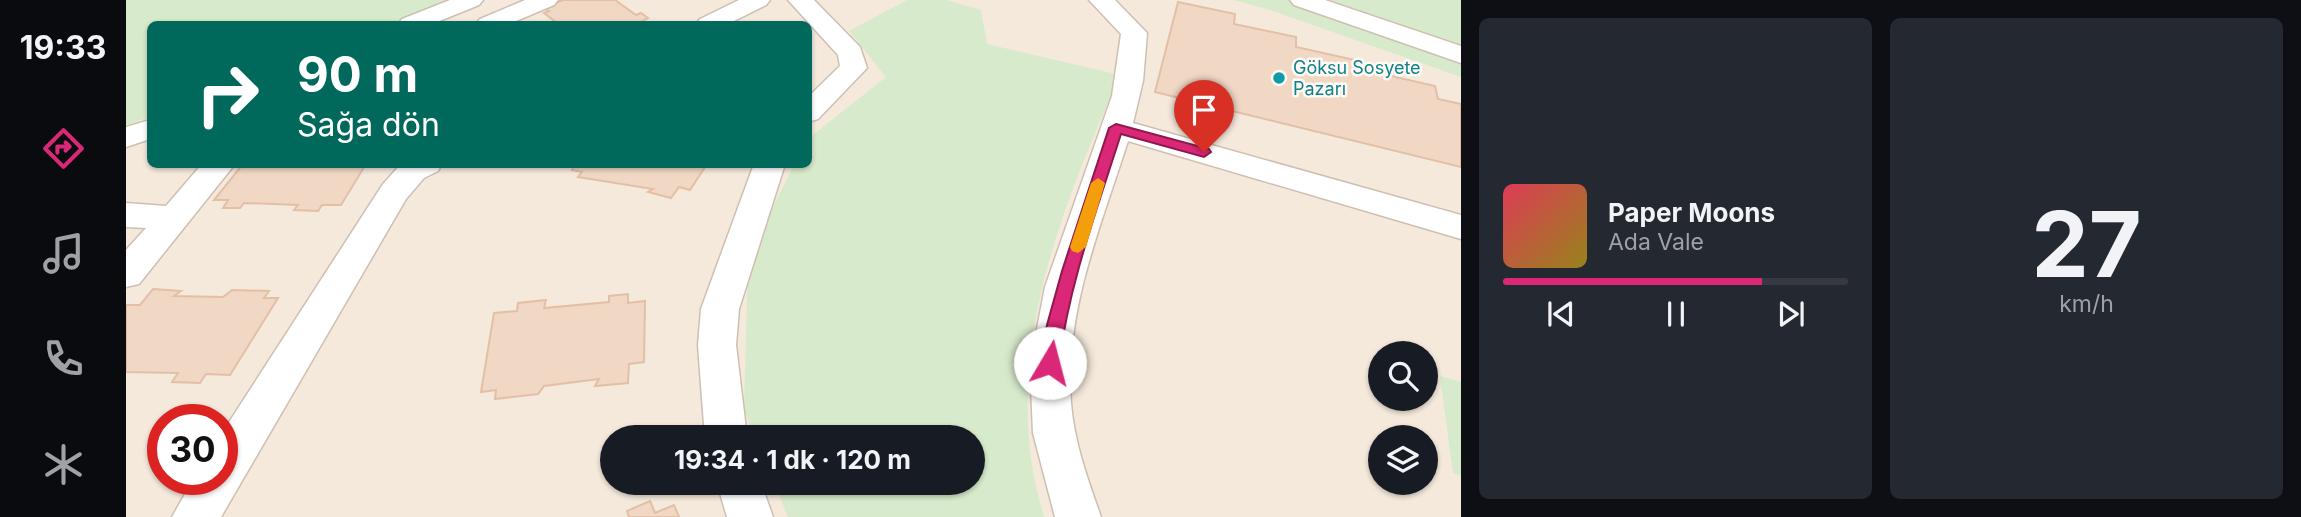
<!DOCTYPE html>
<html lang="tr">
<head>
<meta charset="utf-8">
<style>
	body { margin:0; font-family:Inter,sans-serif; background:#242831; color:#f1f3f6; height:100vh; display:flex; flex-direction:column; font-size:26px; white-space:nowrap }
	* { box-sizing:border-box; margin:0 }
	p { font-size:23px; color:#9ea1a6 }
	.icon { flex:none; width:38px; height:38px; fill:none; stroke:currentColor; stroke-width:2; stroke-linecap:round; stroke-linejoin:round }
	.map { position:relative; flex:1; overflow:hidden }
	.details { display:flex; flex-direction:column; gap:18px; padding:18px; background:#0d0f14; width:840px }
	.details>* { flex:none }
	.top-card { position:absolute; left:21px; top:21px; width:665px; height:147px; border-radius:10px; box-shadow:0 2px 5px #0004; background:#00695c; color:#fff; overflow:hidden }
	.buttons { position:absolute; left:1242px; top:341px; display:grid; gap:14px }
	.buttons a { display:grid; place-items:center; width:70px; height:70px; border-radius:50%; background:#171b24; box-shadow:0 2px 5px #0004; font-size:35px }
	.speed { position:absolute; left:21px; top:404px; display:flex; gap:14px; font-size:35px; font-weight:700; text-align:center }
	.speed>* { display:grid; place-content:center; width:91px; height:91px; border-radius:50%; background:#171b24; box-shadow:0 2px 5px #0004; line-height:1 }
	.speed .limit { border:10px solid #d22; background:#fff; color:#111 }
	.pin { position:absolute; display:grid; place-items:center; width:60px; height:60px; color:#fff; margin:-72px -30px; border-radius:50% 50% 50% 0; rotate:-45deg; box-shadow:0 0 7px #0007 }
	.pin .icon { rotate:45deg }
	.me { position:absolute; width:77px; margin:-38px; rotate:8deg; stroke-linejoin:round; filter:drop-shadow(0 0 5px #0008) }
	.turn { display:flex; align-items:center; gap:24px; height:147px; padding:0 35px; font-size:32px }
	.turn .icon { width:91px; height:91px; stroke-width:2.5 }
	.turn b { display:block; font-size:49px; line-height:60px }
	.details .tile { flex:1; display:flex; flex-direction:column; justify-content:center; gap:10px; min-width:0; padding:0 24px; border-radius:10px; background:#242831 }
	.details .dial { align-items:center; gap:0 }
	.dial b { font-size:91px; line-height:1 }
	.song { display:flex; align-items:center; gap:21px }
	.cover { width:84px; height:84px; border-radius:10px; background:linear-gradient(135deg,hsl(350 70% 55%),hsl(50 70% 35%)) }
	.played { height:7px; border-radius:4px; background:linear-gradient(90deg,#db2777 75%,#363941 75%) }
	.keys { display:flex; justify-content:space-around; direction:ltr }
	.details .tiles { flex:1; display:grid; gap:18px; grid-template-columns:repeat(2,1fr) }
	.trip { position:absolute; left:474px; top:425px; width:385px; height:70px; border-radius:35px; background:#171b24; box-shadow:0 2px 5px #0004; font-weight:700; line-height:70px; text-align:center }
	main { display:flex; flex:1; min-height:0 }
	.tab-bar { display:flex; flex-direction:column; width:126px; justify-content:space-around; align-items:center; background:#090b0e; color:#9ea1a6 }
	.tab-bar .icon { width:49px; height:49px }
	.tab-bar .current { color:#db2777 }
	.tab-bar b { font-size:32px; color:#f1f3f6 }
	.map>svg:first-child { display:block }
</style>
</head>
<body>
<main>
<nav class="tab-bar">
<b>19:33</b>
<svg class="icon current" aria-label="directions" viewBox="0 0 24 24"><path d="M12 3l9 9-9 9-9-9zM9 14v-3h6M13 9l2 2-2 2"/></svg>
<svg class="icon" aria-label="music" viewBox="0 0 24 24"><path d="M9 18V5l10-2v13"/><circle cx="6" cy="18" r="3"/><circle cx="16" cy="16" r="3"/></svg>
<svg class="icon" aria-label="phone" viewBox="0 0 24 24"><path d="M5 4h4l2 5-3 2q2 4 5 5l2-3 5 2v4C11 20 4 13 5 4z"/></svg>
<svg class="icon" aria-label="climate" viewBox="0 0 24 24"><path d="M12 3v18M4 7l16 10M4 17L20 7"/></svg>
</nav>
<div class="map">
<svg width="1335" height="517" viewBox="0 0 1335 517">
	<rect width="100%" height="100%" fill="#fcf7ed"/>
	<path fill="#f4e9db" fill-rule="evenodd" d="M0 0H1335V517H0ZM24 24H682V164H24ZM1255 354H1300V399H1255ZM37 420H96V480H37ZM486 438H847V483H486ZM1255 438H1300V483H1255Z"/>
	<path fill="#d7eacb" d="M0 0H328L265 24H24V117L0 125Z
		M781 0H820L855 10 861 44 994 75C933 214 871 364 918 517H662L648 483H847V438L629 437 618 410 622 266 624 252 668 165 682 164 683 138 760 77 723 31Z
		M1108 0H1335V77L1141 9Z
		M1314 376 1335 382V476L1327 473Z"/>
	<path fill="#f1d8c5" stroke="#e3bfa6" stroke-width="2" d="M437 0H489L510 15 515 13 522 18 516 21 521 24 431 23 418 13 423 11 418 8Z
		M1052 2 1109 14 1108 24 1170 37V47L1238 62 1239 70 1309 86 1312 99 1335 104V167L1029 92Z
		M117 164H240L215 205H196L192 211 168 210 172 205 118 203 114 208H97L102 200H88Z
		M450 164H581L564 190 553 187 545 198 522 192 527 189 452 177 456 172 446 170Z
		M27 289 55 291 48 296 97 297 106 290 143 291 138 298H152L104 375 80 374 74 383 46 382 52 373 0 372V305H14Z
		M502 294V303L519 301 518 362 503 364 502 383 469 386 473 379 418 386 412 394 369 399 370 390 355 392 368 313 391 311 392 303 420 300 418 308 483 302V296Z
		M524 501 529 513 548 505 553 517H503L501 511Z"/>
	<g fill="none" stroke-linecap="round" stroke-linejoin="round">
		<g stroke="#cfbfb1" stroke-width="3">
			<path id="minor" d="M324 0H357L353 5 306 24H272L276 19Z
				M399 0H432L428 5 383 24H350L354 19Z
				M613 0H644L640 5 602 24H570L574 19Z
				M662 0H688L734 47 741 68 692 119 682 122V97L714 66 712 55Z
				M963 0H989L1021 33 1017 81 1007 123 1335 215V239L1002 141C975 226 938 311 945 403 948 442 962 480 975 517H929L907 433 904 365 919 287 986 96 995 34Z
				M1164 0H1199L1335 46V63L1168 5Z
				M24 120V139L0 147V127Z
				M76 164H109L13 284 0 287V250L20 228 0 227V203L40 206Z
				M275 164H316L312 171 298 178 280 199 95 517H46L67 480H96V433L257 184Z
				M628 164H659L613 309 610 345 621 438H579L572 345 575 309Z
				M591 483H635L647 517H601Z"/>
		</g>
		<use href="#minor" fill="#fff" fill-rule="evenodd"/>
	</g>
	<path fill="#db2777" stroke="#8e194d" stroke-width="2" d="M990 124 1083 149 1085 152 1078 157 995 134C971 209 943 284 933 363L924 370 915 363 921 325 936 271 983 128Z"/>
	<path fill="#f59e0b" d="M972 178 979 183 960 247 952 253 946 251 944 247 965 183Z"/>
	<circle fill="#0f9aa8" stroke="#fefaf3" stroke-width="2.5" cx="1153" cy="78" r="7"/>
	<g text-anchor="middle" stroke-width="5" stroke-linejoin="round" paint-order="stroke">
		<g font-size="18" fill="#0d838f" stroke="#fefaf3" text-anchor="start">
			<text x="1167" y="74">Göksu Sosyete<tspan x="1167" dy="21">Pazarı</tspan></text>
		</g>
	</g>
</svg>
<div class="buttons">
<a><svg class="icon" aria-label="search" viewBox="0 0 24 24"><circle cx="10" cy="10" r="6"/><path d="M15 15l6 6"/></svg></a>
<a><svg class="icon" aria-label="layers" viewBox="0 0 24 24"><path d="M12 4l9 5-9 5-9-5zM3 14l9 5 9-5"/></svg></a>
</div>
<div class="speed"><div class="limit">30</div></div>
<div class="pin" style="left:1078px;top:152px;background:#d93025"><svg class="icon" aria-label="arrive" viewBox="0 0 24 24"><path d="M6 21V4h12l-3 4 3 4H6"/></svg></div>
<svg class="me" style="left:924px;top:363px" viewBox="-20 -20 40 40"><circle r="19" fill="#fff"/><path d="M0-13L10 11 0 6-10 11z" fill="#db2777"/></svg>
<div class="trip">19:34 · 1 dk · 120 m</div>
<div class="top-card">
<div class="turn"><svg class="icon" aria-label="right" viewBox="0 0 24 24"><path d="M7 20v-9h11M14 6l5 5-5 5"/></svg><div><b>90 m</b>Sağa dön</div></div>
</div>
</div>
<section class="details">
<div class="tiles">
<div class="tile">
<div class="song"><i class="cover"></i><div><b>Paper Moons</b><p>Ada Vale</p></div></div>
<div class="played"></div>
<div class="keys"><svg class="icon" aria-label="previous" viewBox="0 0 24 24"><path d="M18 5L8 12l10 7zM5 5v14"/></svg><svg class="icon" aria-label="pause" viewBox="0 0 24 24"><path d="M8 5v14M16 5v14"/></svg><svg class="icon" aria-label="next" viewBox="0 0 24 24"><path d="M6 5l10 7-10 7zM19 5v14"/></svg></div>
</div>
<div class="tile dial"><b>27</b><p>km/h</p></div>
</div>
</section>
</main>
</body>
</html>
